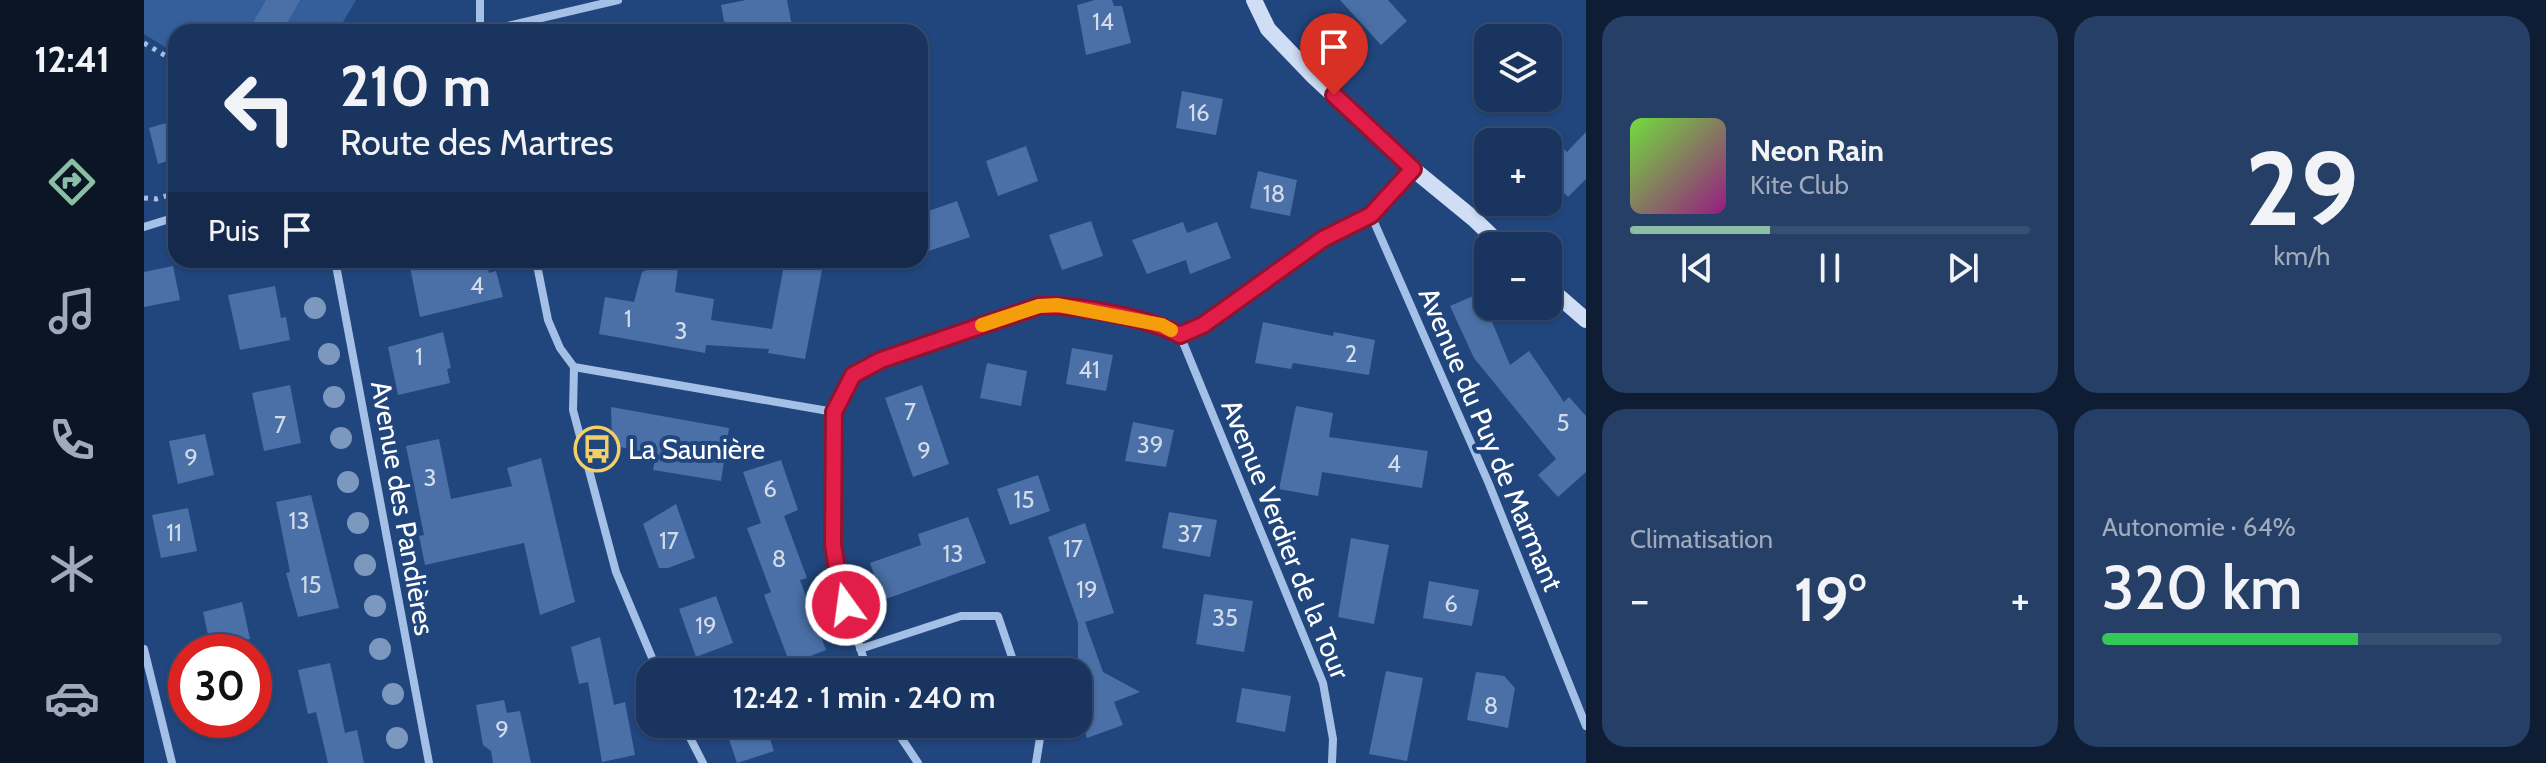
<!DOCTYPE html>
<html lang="fr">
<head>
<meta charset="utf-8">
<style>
	body { margin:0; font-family:Cabin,sans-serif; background:#263f67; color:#f1f3f6; height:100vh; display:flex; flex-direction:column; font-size:30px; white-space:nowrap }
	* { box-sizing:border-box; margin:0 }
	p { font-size:26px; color:#9faabc }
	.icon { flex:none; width:44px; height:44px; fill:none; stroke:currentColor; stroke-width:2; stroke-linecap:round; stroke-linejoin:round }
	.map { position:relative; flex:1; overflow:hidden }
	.drawer { display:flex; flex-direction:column; gap:16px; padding:16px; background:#0e1d34; width:960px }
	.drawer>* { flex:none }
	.hud { position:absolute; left:24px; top:24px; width:760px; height:244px; border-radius:24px; box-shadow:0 2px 6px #0004,0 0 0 2px #374f73; background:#19345e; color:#f1f3f6; overflow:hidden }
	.tools { position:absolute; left:1330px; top:24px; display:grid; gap:16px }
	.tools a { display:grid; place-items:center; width:88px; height:88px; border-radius:16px; background:#19345e; box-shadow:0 2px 6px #0004,0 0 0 2px #374f73; font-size:40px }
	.speed { position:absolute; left:24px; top:634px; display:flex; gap:16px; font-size:40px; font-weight:700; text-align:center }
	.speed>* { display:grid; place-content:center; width:104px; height:104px; border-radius:50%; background:#19345e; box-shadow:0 2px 6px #0004,0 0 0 2px #374f73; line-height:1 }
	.speed .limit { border:12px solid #d22; background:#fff; color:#111 }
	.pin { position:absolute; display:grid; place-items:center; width:68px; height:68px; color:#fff; margin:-82px -34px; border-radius:50% 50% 50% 0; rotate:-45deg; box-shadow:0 0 8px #0007 }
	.pin .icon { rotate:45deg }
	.me { position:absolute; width:88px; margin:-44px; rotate:346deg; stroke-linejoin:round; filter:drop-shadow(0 0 6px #0008) }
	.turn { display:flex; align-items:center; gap:28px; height:168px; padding:0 40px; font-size:36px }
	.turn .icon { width:104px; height:104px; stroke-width:2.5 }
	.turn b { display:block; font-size:56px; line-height:68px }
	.then { display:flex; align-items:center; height:76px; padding:0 40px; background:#0003; gap:16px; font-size:30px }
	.big { font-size:60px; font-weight:600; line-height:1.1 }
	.drawer .card { flex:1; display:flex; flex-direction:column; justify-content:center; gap:12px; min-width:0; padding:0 28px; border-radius:24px; background:#263f67 }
	.drawer .dial { align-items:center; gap:0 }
	.dial b { font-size:104px; line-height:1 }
	.song { display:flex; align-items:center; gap:24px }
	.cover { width:96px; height:96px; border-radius:12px; background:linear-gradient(135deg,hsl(100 70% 55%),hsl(310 70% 35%)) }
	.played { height:8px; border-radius:4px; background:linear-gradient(90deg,#8abfa5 35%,#374f73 35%) }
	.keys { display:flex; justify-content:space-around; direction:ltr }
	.heat { display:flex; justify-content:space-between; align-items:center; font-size:44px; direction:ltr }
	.charge { height:12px; border-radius:6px; background:linear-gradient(90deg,#34c759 64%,#374f73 0) }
	.drawer .tiles { flex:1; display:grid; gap:16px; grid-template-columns:repeat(2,1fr) }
	.trip { position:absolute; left:492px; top:658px; width:456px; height:80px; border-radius:24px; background:#19345e; box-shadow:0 2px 6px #0004,0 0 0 2px #374f73; font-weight:600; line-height:80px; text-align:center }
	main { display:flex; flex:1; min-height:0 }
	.menu { display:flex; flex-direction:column; width:144px; justify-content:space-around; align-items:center; background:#0a1526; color:#9faabc }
	.menu .icon { width:56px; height:56px }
	.menu .selected { color:#8abfa5 }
	.menu b { font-size:36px; color:#f1f3f6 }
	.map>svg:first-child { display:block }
</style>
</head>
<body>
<main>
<nav class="menu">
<b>12:41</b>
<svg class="icon selected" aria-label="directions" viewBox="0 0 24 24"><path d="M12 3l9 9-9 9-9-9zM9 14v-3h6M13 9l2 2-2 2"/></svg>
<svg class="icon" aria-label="music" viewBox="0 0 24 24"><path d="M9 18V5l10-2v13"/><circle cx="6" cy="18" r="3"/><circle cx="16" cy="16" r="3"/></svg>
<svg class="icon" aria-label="phone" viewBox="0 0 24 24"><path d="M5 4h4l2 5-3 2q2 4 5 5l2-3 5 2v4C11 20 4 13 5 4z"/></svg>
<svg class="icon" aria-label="climate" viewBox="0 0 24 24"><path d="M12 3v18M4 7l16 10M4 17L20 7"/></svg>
<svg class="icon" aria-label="car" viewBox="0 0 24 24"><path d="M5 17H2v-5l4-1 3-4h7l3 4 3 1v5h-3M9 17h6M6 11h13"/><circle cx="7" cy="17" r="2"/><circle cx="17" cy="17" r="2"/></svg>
</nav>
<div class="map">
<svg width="1442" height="763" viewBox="0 0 1442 763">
	<rect width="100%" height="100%" fill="#21467d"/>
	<path fill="#345f9b" d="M0 0H212L193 32H32V54L0 34Z"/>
	<path fill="#4a70a7" d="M122 0H156L138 32H104Z
		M602 0H643L648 26 620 32H582L577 5Z
		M951 0H968L970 6H978L987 43 942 55 933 5Z
		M1196 0H1244L1263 21 1237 45Z
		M1038 91 1079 99 1072 135 1032 128Z
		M32 120V158L14 164 5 128Z
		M1442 132V179L1424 197 1404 176V160L1418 147 1423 152Z
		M882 146 894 181 854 196 842 161Z
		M1114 171 1153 180 1146 216 1106 208Z
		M813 201 826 237 776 254V214Z
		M947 221 959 256 918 270 905 235Z
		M1039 222 1043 233 1073 222 1087 258 1046 274 1042 260 1003 274 988 240Z
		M301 260H342L345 273 352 271 359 297 276 317 266 267Z
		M527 260H535L531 292 570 299 567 320 628 329 641 260H680L661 359 624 353 625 349 562 345 561 353 455 334 461 297 490 302 498 272Z
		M29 266 36 300 0 307V272Z
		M131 286 137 318 142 317 146 340 96 350 84 295Z
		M1336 293 1366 365 1385 351 1420 402 1425 397 1442 416V472L1414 497 1394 475 1412 459 1330 358 1306 306Z
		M1119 322 1189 336 1190 332 1231 340 1225 375 1149 363 1147 369 1111 363Z
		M299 332 307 368 303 369 306 383 254 395 244 347Z
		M928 348 969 355 962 391 922 384Z
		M843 363 883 371 877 406 836 398Z
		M146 385 157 443 120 451 108 393Z
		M778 385 805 464 769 477 741 398Z
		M1152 406 1189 413 1185 437 1284 451 1278 488 1178 472 1174 496 1135 489Z
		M467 407 585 428 577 481 509 470 512 454 476 447V443L468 441Z
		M989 422 1030 430 1022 467 981 461Z
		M61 434 70 475 34 484 25 441Z
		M295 439 307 499 368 486 363 468 397 458 431 602 396 615 380 543 281 565 275 536 280 535 262 446Z
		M637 460 654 510 640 516 663 578 656 580 682 650 646 664 620 595 627 592 603 528 617 523 599 472Z
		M894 475 906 511 866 525 853 489Z
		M167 495 195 608 154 617 142 573 146 572 132 502Z
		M532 504 551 558 524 568H515L499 524Z
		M44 508 53 551 17 558 8 515Z
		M1025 512 1073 520 1066 557 1018 548Z
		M824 517 842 563 739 600 726 563 777 545 774 534Z
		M941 523 970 613 941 622 959 672 996 692 970 702 979 725 943 738 934 712V623L904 537Z
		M1207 538 1245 545 1230 624 1194 617Z
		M1285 581 1335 590 1328 626 1279 618Z
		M1060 594 1109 601 1100 652 1052 644Z
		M572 596 589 643 552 657 535 609Z
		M98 602 106 639 67 648 59 612Z
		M456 637 470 705 481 702 491 755 458 762 444 682 435 684 427 647Z
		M186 663 201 733 213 730 220 763H184L172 712 164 714 154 670Z
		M1242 671 1279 678 1263 761 1225 754Z
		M1332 672 1360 676 1371 688 1364 728 1323 720Z
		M1098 688 1147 696 1141 732 1092 722Z
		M360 700 363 713 376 711 387 763H349L347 751 339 745 332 705Z
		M580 724H621L630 751 593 763Z"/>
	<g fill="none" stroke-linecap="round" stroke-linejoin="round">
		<path stroke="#a5c0e6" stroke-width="5" stroke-dasharray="4 6" stroke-linecap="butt" d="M0 43 32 62
			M0 198 12 199 32 193"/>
		<path stroke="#a5c0e6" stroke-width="8" d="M336 0V32
			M338 32 474 0
			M1227 215 1345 484 1442 726
			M0 227 32 217
			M191 260 285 763
			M392 260 404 320 416 348 430 367 429 410 472 572 514 672
			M1036 335 1179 683 1189 739 1188 763
			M430 367 690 412 709 375 737 360 895 306C932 304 1004 318 1036 335L1059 325 1179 239 1227 215 1269 169
			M690 412 689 544 695 583 724 672
			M0 649 28 763
			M716 649 817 616H854L873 672
			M539 724 559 763
			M748 724 774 763
			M891 724 896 738 892 763"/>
		<path stroke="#cfdef5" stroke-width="16" d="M1110 0 1124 29 1170 77 1269 169 1330 219 1358 246
			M1404 287 1442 320"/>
	</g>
	<g fill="#7d98bf">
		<circle cx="171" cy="308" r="11"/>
		<circle cx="185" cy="354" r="11"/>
		<circle cx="190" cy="397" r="11"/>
		<circle cx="197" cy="438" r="11"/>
		<circle cx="204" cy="482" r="11"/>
		<circle cx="214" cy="523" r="11"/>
		<circle cx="221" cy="565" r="11"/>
		<circle cx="231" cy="606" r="11"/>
		<circle cx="236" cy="649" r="11"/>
		<circle cx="249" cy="694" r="11"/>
		<circle cx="253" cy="738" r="11"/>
	</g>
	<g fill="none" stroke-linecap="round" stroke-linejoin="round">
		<g stroke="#92132f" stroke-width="20">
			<path id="route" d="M702 605 695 583 689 544 690 412 709 375 737 360 895 306C931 304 1005 318 1036 335L1059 325 1179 239 1227 215 1269 169 1190 95"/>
		</g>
		<use href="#route" stroke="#e11d48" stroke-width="14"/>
		<path stroke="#f59e0b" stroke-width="14" d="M838 325 895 306 914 305 1018 325 1027 330"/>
	</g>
	<defs>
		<g id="bus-ring" transform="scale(2.3)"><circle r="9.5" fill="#21467d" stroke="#f3d067" stroke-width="1.5"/><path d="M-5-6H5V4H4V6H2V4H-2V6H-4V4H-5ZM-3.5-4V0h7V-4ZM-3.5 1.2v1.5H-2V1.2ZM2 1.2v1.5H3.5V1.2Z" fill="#f3d067"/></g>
	</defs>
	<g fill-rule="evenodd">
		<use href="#bus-ring" x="453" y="449"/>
	</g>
	<g text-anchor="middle" stroke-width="8" stroke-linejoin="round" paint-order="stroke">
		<g font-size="24" fill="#d2dbe9">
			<text x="959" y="30">14</text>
			<text x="1055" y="121">16</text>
			<text x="1130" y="202">18</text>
			<text x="333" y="294">4</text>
			<text x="484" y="327">1</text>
			<text x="537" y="339">3</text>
			<text x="1207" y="362">2</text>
			<text x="275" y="365">1</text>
			<text x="945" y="378">41</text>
			<text x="766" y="420">7</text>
			<text x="1419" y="431">5</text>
			<text x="136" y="433">7</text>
			<text x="1006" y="453">39</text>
			<text x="780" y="459">9</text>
			<text x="47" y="466">9</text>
			<text x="1250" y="472">4</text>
			<text x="286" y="486">3</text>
			<text x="626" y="497">6</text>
			<text x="880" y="508">15</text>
			<text x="155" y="529">13</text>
			<text x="30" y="541">11</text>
			<text x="1046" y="542">37</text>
			<text x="525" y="549">17</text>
			<text x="929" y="557">17</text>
			<text x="809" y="562">13</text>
			<text x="635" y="567">8</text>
			<text x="167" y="593">15</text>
			<text x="943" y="598">19</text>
			<text x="1307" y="612">6</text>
			<text x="1081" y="626">35</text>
			<text x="562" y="634">19</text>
			<text x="1347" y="714">8</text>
			<text x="358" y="738">9</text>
		</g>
		<g font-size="28" fill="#fff" stroke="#21467d">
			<text transform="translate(1347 439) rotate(67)" y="10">Avenue du Puy de Marmant</text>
			<text transform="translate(259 508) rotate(80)" y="10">Avenue des Pandières</text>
			<text transform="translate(1142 539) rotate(68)" y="10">Avenue Verdier de la Tour</text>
		</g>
		<g font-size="28" fill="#fff" stroke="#21467d" text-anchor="start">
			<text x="484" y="459">La Saunière</text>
		</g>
	</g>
</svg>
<div class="tools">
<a><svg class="icon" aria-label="layers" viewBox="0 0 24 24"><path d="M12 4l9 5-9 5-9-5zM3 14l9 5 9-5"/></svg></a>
<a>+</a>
<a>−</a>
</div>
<div class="speed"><div class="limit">30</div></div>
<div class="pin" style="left:1190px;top:95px;background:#d93025"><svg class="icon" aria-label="arrive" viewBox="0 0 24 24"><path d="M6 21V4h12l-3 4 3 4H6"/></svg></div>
<svg class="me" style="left:702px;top:605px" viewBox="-20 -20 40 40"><circle r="17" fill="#e11d48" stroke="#fff" stroke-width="3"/><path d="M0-11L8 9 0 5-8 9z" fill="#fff"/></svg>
<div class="trip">12:42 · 1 min · 240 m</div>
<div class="hud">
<div class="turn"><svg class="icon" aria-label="left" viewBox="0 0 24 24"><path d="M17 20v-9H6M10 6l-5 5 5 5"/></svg><div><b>210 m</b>Route des Martres</div></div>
<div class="then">Puis<svg class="icon" aria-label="arrive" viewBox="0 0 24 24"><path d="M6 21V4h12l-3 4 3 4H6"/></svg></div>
</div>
</div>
<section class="drawer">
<div class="tiles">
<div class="card">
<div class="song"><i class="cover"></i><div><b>Neon Rain</b><p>Kite Club</p></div></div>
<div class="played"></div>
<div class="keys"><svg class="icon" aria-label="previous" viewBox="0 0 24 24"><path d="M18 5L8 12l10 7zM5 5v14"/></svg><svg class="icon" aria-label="pause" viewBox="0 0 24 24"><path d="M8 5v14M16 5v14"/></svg><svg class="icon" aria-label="next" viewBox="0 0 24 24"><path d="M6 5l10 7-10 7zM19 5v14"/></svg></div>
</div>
<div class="card dial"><b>29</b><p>km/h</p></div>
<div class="card"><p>Climatisation</p>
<div class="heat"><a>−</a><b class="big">19°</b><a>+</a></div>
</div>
<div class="card"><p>Autonomie · 64%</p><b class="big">320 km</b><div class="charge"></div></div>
</div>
</section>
</main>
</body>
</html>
